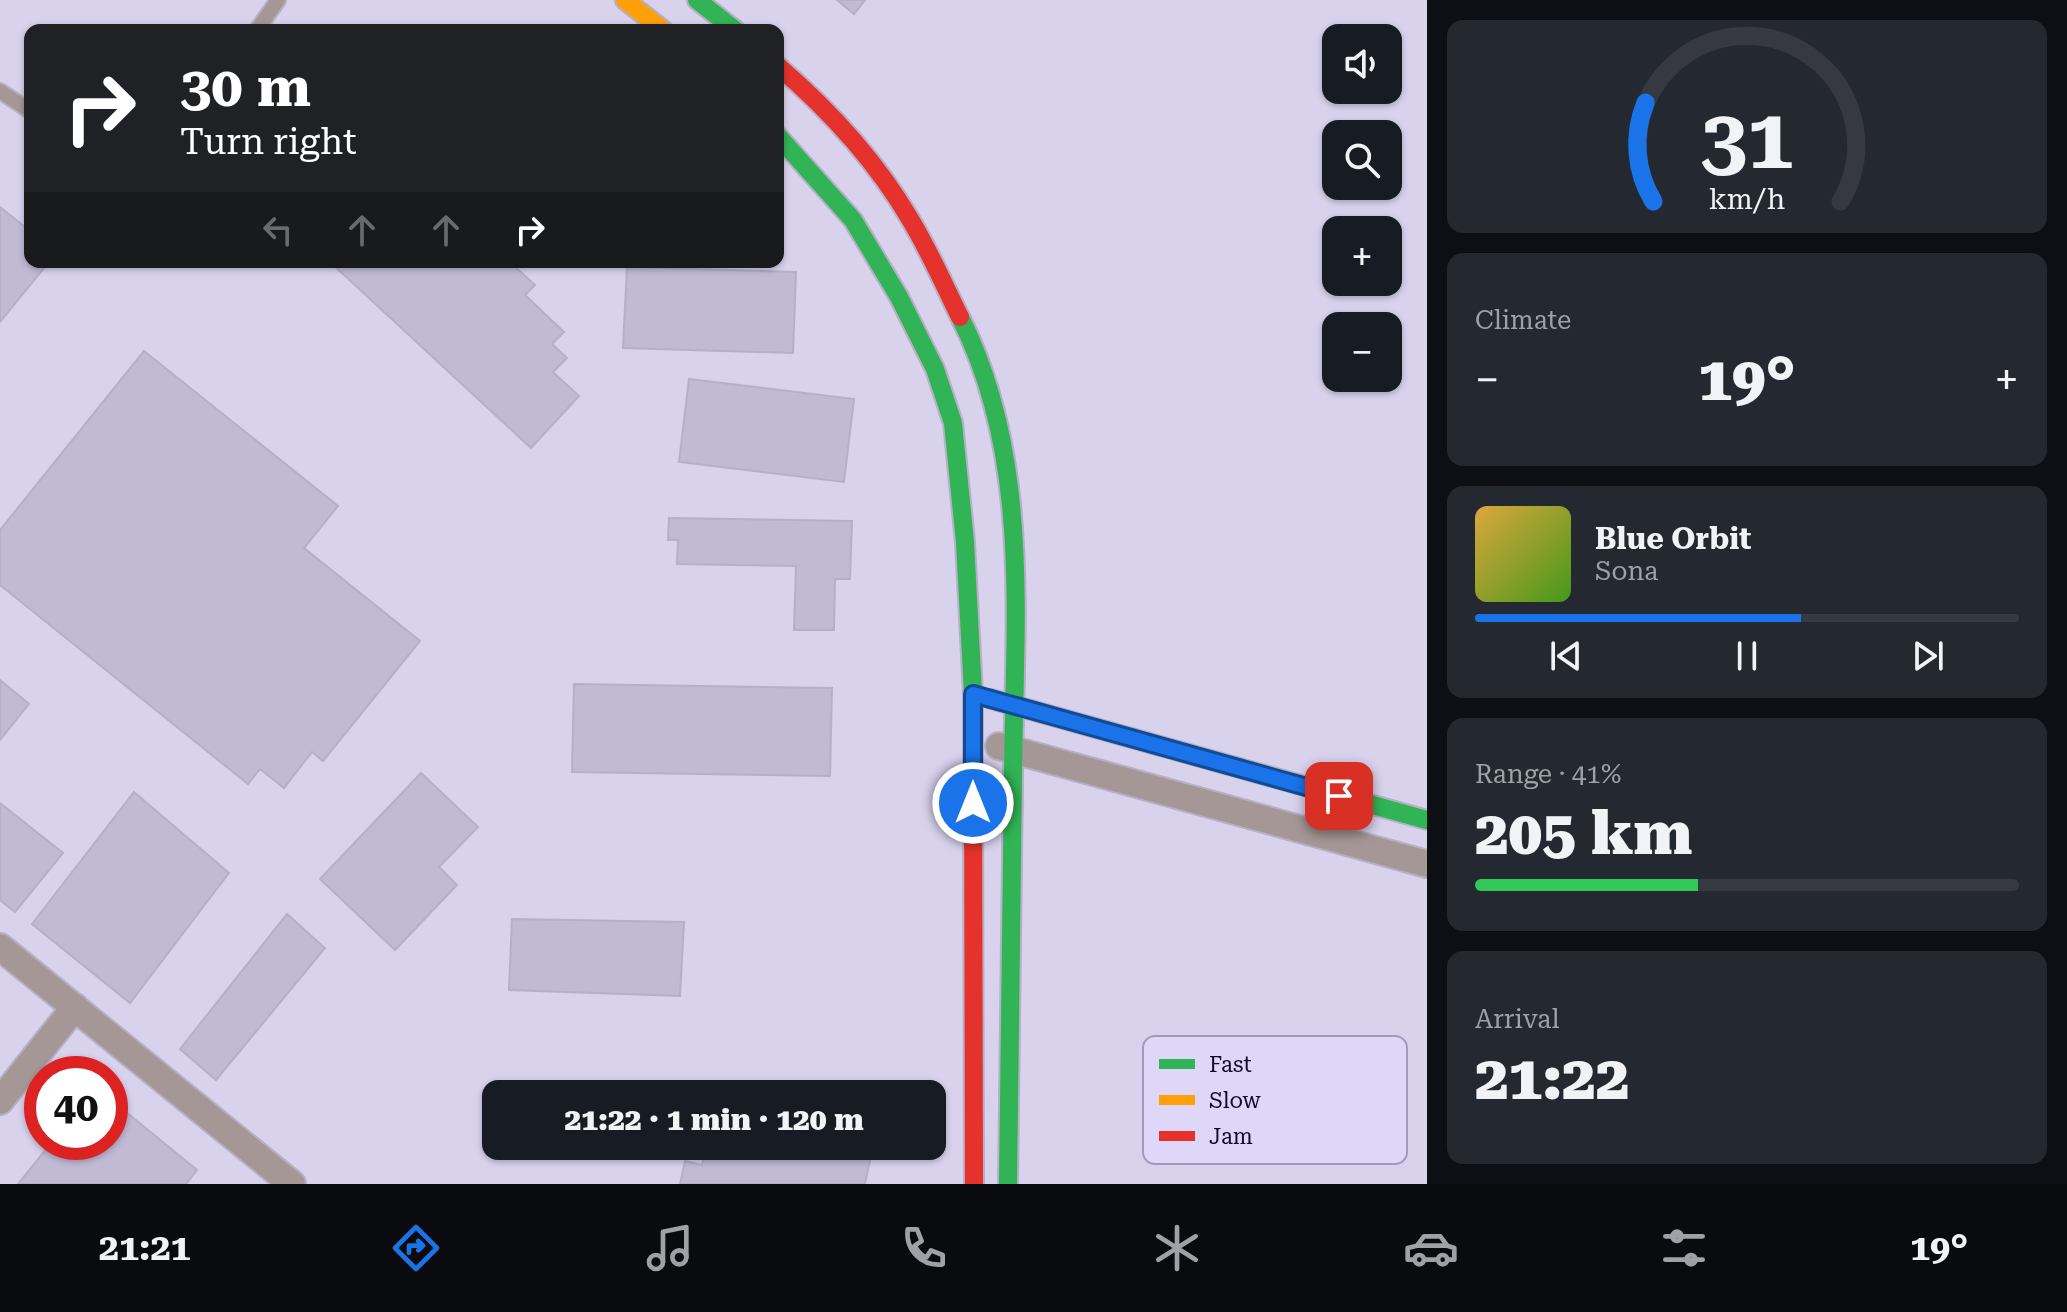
<!DOCTYPE html>
<html lang="en">
<head>
<meta charset="utf-8">
<style>
	body { margin:0; font-family:"Roboto Serif",serif; background:#242831; color:#f1f3f6; height:100vh; display:flex; flex-direction:column; font-size:30px; white-space:nowrap }
	* { box-sizing:border-box; margin:0 }
	p { font-size:26px; color:#9ea1a6 }
	.icon { flex:none; width:44px; height:44px; fill:none; stroke:currentColor; stroke-width:2; stroke-linecap:round; stroke-linejoin:round }
	.map { position:relative; flex:1; overflow:hidden }
	.drawer { display:flex; flex-direction:column; gap:20px; padding:20px; background:#0d0f14; width:640px }
	.drawer>* { flex:none }
	.banner { position:absolute; left:24px; top:24px; width:760px; height:244px; border-radius:16px; box-shadow:0 2px 6px #0004; background:#202124; color:#fff; overflow:hidden }
	.buttons { position:absolute; left:1322px; top:24px; display:grid; gap:16px }
	.buttons a { display:grid; place-items:center; width:80px; height:80px; border-radius:16px; background:#171b24; box-shadow:0 2px 6px #0004; font-size:40px }
	.speed { position:absolute; left:24px; top:1056px; display:flex; gap:16px; font-size:40px; font-weight:700; text-align:center }
	.speed>* { display:grid; place-content:center; width:104px; height:104px; border-radius:50%; background:#171b24; box-shadow:0 2px 6px #0004; line-height:1 }
	.speed .limit { border:12px solid #d22; background:#fff; color:#111 }
	.pin { position:absolute; display:grid; place-items:center; width:68px; height:68px; color:#fff; margin:-34px; border-radius:16px; box-shadow:0 4px 12px #0006 }
	.me { position:absolute; width:88px; margin:-44px; rotate:0deg; stroke-linejoin:round; filter:drop-shadow(0 0 6px #0008) }
	.turn { display:flex; align-items:center; gap:28px; height:168px; padding:0 24px; font-size:36px }
	.turn .icon { width:104px; height:104px; stroke-width:2.5 }
	.turn b { display:block; font-size:56px; line-height:68px }
	.lanes { display:flex; align-items:center; height:76px; padding:0 24px; background:#0003; justify-content:center; gap:40px; direction:ltr }
	.lanes .off { opacity:.35 }
	.big { font-size:60px; font-weight:800; line-height:1.1 }
	.drawer .card { flex:1; display:flex; flex-direction:column; justify-content:center; gap:12px; min-width:0; padding:0 28px; border-radius:16px; background:#242831 }
	.drawer .dial { align-items:center; gap:0 }
	.dial svg { height:208px; overflow:visible; fill:none; stroke:#363941; stroke-width:7; stroke-linecap:round; text-anchor:middle }
	.dial text { fill:#f1f3f6; stroke:none }
	.song { display:flex; align-items:center; gap:24px }
	.cover { width:96px; height:96px; border-radius:12px; background:linear-gradient(135deg,hsl(40 70% 55%),hsl(100 70% 35%)) }
	.played { height:8px; border-radius:4px; background:linear-gradient(90deg,#1a73e8 60%,#363941 60%) }
	.keys { display:flex; justify-content:space-around; direction:ltr }
	.heat { display:flex; justify-content:space-between; align-items:center; font-size:44px; direction:ltr }
	.charge { height:12px; border-radius:6px; background:linear-gradient(90deg,#34c759 41%,#363941 0) }
	.trip { position:absolute; left:482px; top:1080px; width:464px; height:80px; border-radius:16px; background:#171b24; box-shadow:0 2px 6px #0004; font-weight:800; line-height:80px; text-align:center }
	.dock { display:flex; height:128px; justify-content:space-around; align-items:center; background:#090b0e; color:#9ea1a6 }
	.dock .icon { width:56px; height:56px }
	.dock .selected { color:#1a73e8 }
	.dock b { font-size:36px; color:#f1f3f6 }
	main { display:flex; flex:1; min-height:0 }
	.map>svg:first-child { display:block }
</style>
</head>
<body>
<main>
<div class="map">
<svg width="1427" height="1184" viewBox="0 0 1427 1184">
	<rect width="100%" height="100%" fill="#d8d2ec"/>
	<path fill="#c1bad5" stroke="#b6afc9" stroke-width="2" d="M837 0H865L854 14Z
		M0 207 30 231V262H49L0 322Z
		M330 262H510L535 285 525 295 564 332 552 344 567 358 553 372 579 396 531 448Z
		M627 267 796 272 793 353 623 348Z
		M144 351 338 506 304 548 420 641 323 761 312 752 284 788 260 769 248 784 0 585V530Z
		M689 379 854 399 844 482 679 462Z
		M669 518 852 521 850 579H835L834 630H794L796 566 677 564 678 540H668Z
		M0 680 29 704 0 740Z
		M574 684 832 688 830 776 572 772Z
		M421 773 478 827 439 867 457 885 395 950 320 879Z
		M134 792 229 873 130 1003 32 924Z
		M0 803 63 853 15 912 0 900Z
		M287 914 325 948 216 1080 180 1049Z
		M512 919 684 922 680 996 509 990Z
		M743 1088 775 1094H742Z
		M110 1099 197 1170 186 1184H18L52 1142H110Z
		M706 1146H873L865 1184H680L685 1161 702 1165Z"/>
	<g fill="none" stroke-linecap="round" stroke-linejoin="round">
		<g stroke="#b6b0c6" stroke-width="18">
			<path id="lane" d="M257 30 278 0
				M0 91 30 111"/>
		</g>
		<g stroke="#b6b0c6" stroke-width="30">
			<path id="street" d="M999 746 1427 864
				M0 947 292 1184
				M0 1101 75 1007"/>
		</g>
		<g stroke="#b6b0c6" stroke-width="22">
			<path id="fast" d="M697 0 735 30
				M778 136 853 220 899 297 935 369 953 423 965 542 973 694V769
				M960 317C1032 459 1014 623 1013 777 1011 913 1010 1048 1008 1184
				M991 699 1427 820"/>
		</g>
		<g stroke="#b6b0c6" stroke-width="22">
			<path id="slow" d="M625 0 663 30"/>
		</g>
		<g stroke="#b6b0c6" stroke-width="22">
			<path id="jam" d="M778 66C828 109 876 161 910 219 929 250 944 285 960 317
				M973 769 974 1184"/>
		</g>
		<use href="#lane" stroke="#a59795" stroke-width="14"/>
		<use href="#street" stroke="#a59795" stroke-width="26"/>
		<use href="#fast" stroke="#30b455" stroke-width="18"/>
		<use href="#slow" stroke="#ff9f0a" stroke-width="18"/>
		<use href="#jam" stroke="#e5322d" stroke-width="18"/>
	</g>
	<g fill="none" stroke-linecap="round" stroke-linejoin="round">
		<g stroke="#114b97" stroke-width="20">
			<path id="route" d="M973 803V694L1339 796"/>
		</g>
		<use href="#route" stroke="#1a73e8" stroke-width="14"/>
	</g>
	<rect x="1143" y="1036" width="264" height="128" rx="12" fill="#dfd7f7" stroke="#a29ab9" stroke-width="2"/>
	<rect x="1159" y="1059" width="36" height="10" fill="#30b455"/>
	<rect x="1159" y="1095" width="36" height="10" fill="#ff9f0a"/>
	<rect x="1159" y="1131" width="36" height="10" fill="#e5322d"/>
	<g font-size="22" fill="#150b27">
		<text x="1209" y="1072">Fast</text>
		<text x="1209" y="1108">Slow</text>
		<text x="1209" y="1144">Jam</text>
	</g>
</svg>
<div class="buttons">
<a><svg class="icon" aria-label="sound" viewBox="0 0 24 24"><path d="M4 9h4l5-4v14l-5-4H4zM17 9q2 3 0 6"/></svg></a>
<a><svg class="icon" aria-label="search" viewBox="0 0 24 24"><circle cx="10" cy="10" r="6"/><path d="M15 15l6 6"/></svg></a>
<a>+</a>
<a>−</a>
</div>
<div class="speed"><div class="limit">40</div></div>
<div class="pin" style="left:1339px;top:796px;background:#d93025"><svg class="icon" aria-label="arrive" viewBox="0 0 24 24"><path d="M6 21V4h12l-3 4 3 4H6"/></svg></div>
<svg class="me" style="left:973px;top:803px" viewBox="-20 -20 40 40"><circle r="17" fill="#1a73e8" stroke="#fff" stroke-width="3"/><path d="M0-11L8 9 0 5-8 9z" fill="#fff"/></svg>
<div class="trip">21:22 · 1 min · 120 m</div>
<div class="banner">
<div class="turn"><svg class="icon" aria-label="right" viewBox="0 0 24 24"><path d="M7 20v-9h11M14 6l5 5-5 5"/></svg><div><b>30 m</b>Turn right</div></div>
<div class="lanes"><svg class="icon off" aria-label="left" viewBox="0 0 24 24"><path d="M17 20v-9H6M10 6l-5 5 5 5"/></svg><svg class="icon off" aria-label="ahead" viewBox="0 0 24 24"><path d="M12 20V5M6 11l6-6 6 6"/></svg><svg class="icon off" aria-label="ahead" viewBox="0 0 24 24"><path d="M12 20V5M6 11l6-6 6 6"/></svg><svg class="icon" aria-label="right" viewBox="0 0 24 24"><path d="M7 20v-9h11M14 6l5 5-5 5"/></svg></div>
</div>
</div>
<section class="drawer">
<div class="card dial"><svg viewBox="0 0 100 80">
<path d="M14 69A42 42 0 1 1 86 69"/>
<path d="M14 69A42 42 0 0 1 11 31" stroke="#1a73e8"/>
<text x="50" y="56" font-size="32" font-weight="700">31</text>
<text x="50" y="72" font-size="11">km/h</text>
</svg></div>
<div class="card"><p>Climate</p>
<div class="heat"><a>−</a><b class="big">19°</b><a>+</a></div>
</div>
<div class="card">
<div class="song"><i class="cover"></i><div><b>Blue Orbit</b><p>Sona</p></div></div>
<div class="played"></div>
<div class="keys"><svg class="icon" aria-label="previous" viewBox="0 0 24 24"><path d="M18 5L8 12l10 7zM5 5v14"/></svg><svg class="icon" aria-label="pause" viewBox="0 0 24 24"><path d="M8 5v14M16 5v14"/></svg><svg class="icon" aria-label="next" viewBox="0 0 24 24"><path d="M6 5l10 7-10 7zM19 5v14"/></svg></div>
</div>
<div class="card"><p>Range · 41%</p><b class="big">205 km</b><div class="charge"></div></div>
<div class="card"><p>Arrival</p><b class="big">21:22</b></div>
</section>
</main>
<nav class="dock">
<b>21:21</b>
<svg class="icon selected" aria-label="directions" viewBox="0 0 24 24"><path d="M12 3l9 9-9 9-9-9zM9 14v-3h6M13 9l2 2-2 2"/></svg>
<svg class="icon" aria-label="music" viewBox="0 0 24 24"><path d="M9 18V5l10-2v13"/><circle cx="6" cy="18" r="3"/><circle cx="16" cy="16" r="3"/></svg>
<svg class="icon" aria-label="phone" viewBox="0 0 24 24"><path d="M5 4h4l2 5-3 2q2 4 5 5l2-3 5 2v4C11 20 4 13 5 4z"/></svg>
<svg class="icon" aria-label="climate" viewBox="0 0 24 24"><path d="M12 3v18M4 7l16 10M4 17L20 7"/></svg>
<svg class="icon" aria-label="car" viewBox="0 0 24 24"><path d="M5 17H2v-5l4-1 3-4h7l3 4 3 1v5h-3M9 17h6M6 11h13"/><circle cx="7" cy="17" r="2"/><circle cx="17" cy="17" r="2"/></svg>
<svg class="icon" aria-label="filters" viewBox="0 0 24 24"><path d="M4 7h16M4 17h16"/><circle cx="9" cy="7" r="2"/><circle cx="15" cy="17" r="2"/></svg>
<b>19°</b>
</nav>
</body>
</html>
